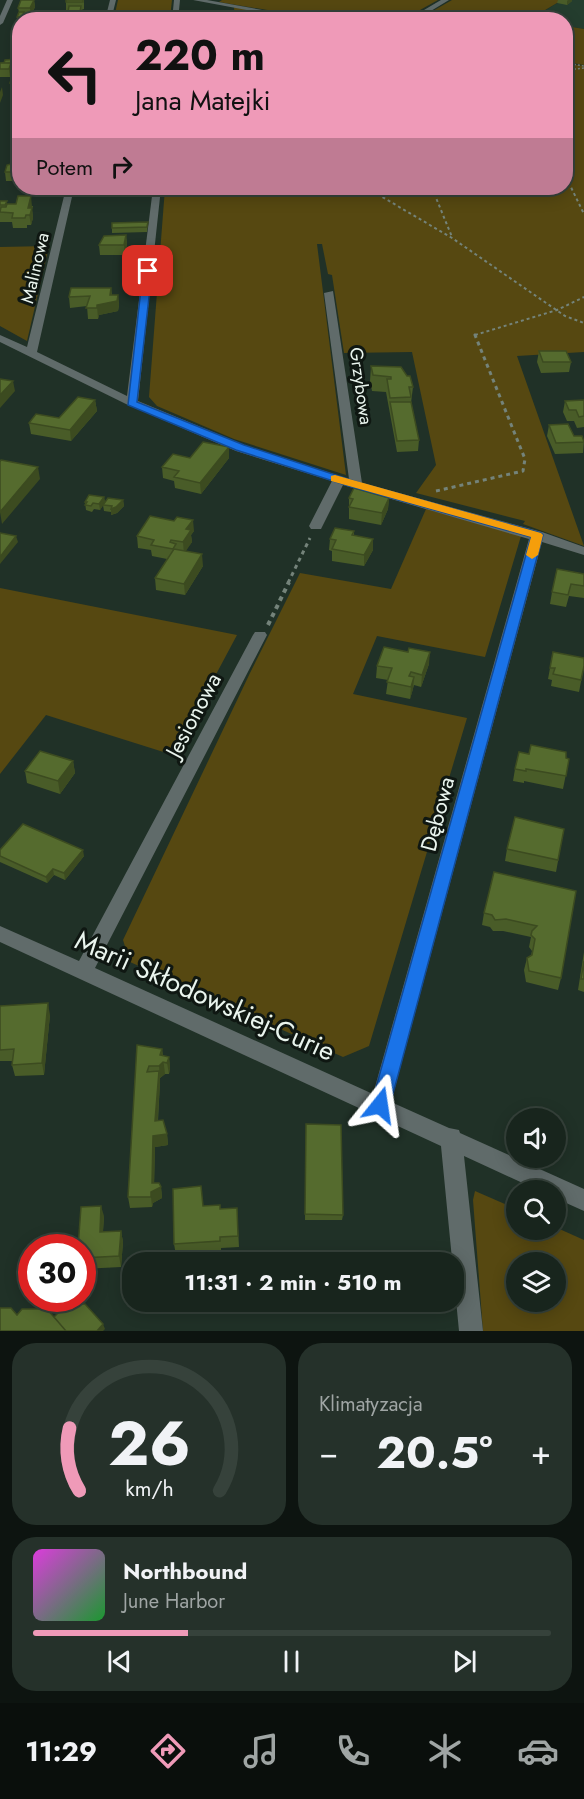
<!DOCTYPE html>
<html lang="pl">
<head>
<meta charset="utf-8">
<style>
	body { margin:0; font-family:Jost,sans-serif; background:#25312a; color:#f1f3f6; height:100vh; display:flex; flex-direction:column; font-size:22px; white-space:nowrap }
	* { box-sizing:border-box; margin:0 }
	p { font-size:20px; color:#9fa5a4 }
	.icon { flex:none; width:33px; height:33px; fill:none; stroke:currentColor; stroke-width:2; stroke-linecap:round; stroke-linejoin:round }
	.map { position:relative; height:1331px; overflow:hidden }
	.panel { display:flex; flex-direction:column; gap:12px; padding:12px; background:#0d1410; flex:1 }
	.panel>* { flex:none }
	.top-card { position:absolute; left:12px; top:12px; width:561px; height:183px; border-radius:24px; box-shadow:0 3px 15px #0003,0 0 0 2px #36423b; background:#ef9ab8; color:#111; overflow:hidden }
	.tools { position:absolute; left:506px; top:1108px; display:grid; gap:12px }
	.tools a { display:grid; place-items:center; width:60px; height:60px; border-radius:50%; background:#18251d; box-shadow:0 3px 15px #0003,0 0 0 2px #36423b; font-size:30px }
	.speed { position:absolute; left:18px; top:1234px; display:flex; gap:12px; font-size:30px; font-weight:700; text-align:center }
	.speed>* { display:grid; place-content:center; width:78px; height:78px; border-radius:50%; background:#18251d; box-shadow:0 3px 15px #0003,0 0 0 2px #36423b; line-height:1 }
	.speed .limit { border:9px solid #d22; background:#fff; color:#111 }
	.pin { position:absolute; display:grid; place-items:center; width:51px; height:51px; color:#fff; margin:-26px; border-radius:12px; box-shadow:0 3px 9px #0006 }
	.me { position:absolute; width:66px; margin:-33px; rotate:15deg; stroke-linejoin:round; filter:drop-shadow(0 0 4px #0008) }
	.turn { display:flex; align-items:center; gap:21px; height:126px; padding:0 24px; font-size:27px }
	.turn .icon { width:78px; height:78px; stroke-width:2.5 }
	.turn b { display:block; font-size:42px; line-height:51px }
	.then { display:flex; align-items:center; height:57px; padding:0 24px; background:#0003; gap:12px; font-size:22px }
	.big { font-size:45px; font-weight:700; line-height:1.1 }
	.panel .tile { flex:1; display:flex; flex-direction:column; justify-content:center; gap:9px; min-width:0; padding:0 21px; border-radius:24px; background:#25312a }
	.panel .dial { align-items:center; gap:0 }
	.dial svg { height:156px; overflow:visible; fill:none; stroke:#36423b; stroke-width:7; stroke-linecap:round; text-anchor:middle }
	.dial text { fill:#f1f3f6; stroke:none }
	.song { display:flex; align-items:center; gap:18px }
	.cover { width:72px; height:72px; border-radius:9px; background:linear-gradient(135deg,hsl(300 70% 55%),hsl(130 70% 35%)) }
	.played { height:6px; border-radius:3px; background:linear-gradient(90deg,#ef9ab8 30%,#36423b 30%) }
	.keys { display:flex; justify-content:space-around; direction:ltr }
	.heat { display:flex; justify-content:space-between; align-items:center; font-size:33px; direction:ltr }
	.panel .tiles { flex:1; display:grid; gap:12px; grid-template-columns:1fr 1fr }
	.tile:last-child { grid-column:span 2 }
	.trip { position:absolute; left:122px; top:1252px; width:342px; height:60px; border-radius:24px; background:#18251d; box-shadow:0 3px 15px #0003,0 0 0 2px #36423b; font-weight:700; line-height:60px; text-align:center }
	.dock { display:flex; height:96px; justify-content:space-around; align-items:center; background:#0a0f0c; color:#9fa5a4 }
	.dock .icon { width:42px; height:42px }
	.dock .active { color:#ef9ab8 }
	.dock b { font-size:27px; color:#f1f3f6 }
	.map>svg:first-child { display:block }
</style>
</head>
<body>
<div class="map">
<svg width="584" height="1331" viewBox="0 0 584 1331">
	<rect width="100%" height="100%" fill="#203127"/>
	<path fill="#243d2e" d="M562 0H584V29L566 26V20H530Z"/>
	<path fill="#564811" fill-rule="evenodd" d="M118 0H172L170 18H114Z
		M222 0H438L402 20 321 19 219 2Z
		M452 0H562L530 19 417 20Z
		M234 7 307 19H235Z
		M566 26 584 29V65L566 62Z
		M566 63 584 66V352L517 356 584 546 523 524 525 521 416 493 436 465 412 352 344 353 332 275 328 274 322 244H317L346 475 234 439 157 406 149 397 165 188H566Z
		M49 246 27 341 0 326V247Z
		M426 509 521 536 485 657 377 636 353 694 467 718 369 1046 343 1057 130 962 123 940 250 673 300 573 391 589Z
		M0 588 237 635 173 755 46 715 0 774Z
		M475 1191 516 1209V1230H555V1227L584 1240V1331H483L473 1200ZM516 1263H555V1302H516Z"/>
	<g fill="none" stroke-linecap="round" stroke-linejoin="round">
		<path stroke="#74837a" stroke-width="1.5" stroke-dasharray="2 2" stroke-linecap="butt" d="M566 63 584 66
			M566 70 584 68"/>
		<path stroke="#74837a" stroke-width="2" stroke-dasharray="3 3" stroke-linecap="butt" d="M566 177 584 214
			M367 188 452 238 565 316 584 323
			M432 188 452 237
			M475 335 557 310 584 297"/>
		<path stroke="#74837a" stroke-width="3" stroke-dasharray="4 4" stroke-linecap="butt" d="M436 491 523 471 525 459 475 335 479 334
			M288 583 310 538"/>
		<path stroke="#74837a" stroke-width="4" stroke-dasharray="4.5 4.5" stroke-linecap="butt" d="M268 625 289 582"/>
		<path fill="#606b6a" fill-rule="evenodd" d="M7 0H13L3 23 0 25V16Z
			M110 0H116L111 20H105Z
			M174 0H180L178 20H172Z
			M193 0H207L318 20H301Z
			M441 0H449L416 20H407Z
			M66 188H74L37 352 127 396 153 188H161L138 401 244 445 349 479 324 293 333 291 362 483 542 532 584 547V555L542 542 391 1102 449 1128 459 1130 460 1133 584 1189V1211L555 1198V1191H540L464 1156 483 1331H459L441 1146 0 942V926L79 961 253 635 255 632H265L267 635 95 968 373 1094 529 539 343 485 321 529H311L309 526 332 481 236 451 128 405 0 342V335L27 347Z"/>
	</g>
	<path fill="#495c28" d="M34 0 35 7 31 15 25 16 23 20 17 21V17L19 12 18 8Z
		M84 0V9L81 10V19H68V10H66V2Z
		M558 0H572V1L567 5 557 3Z
		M16 59V63L15 67H12V71L10 77H0V63Z
		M20 160V184H18L17 181H6L5 172 11 164Z
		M109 188H133V193H109Z
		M0 201 7 204 33 206 32 209 33 218 31 225H27V228H13L12 222H0Z
		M148 222 147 232 112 233V228Z
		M126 235 127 244 125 255H100L99 245Z
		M111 288 112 295H118L119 305 118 311 99 315 98 319H88L87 306 70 308 69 297Z
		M539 351 571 362 569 372 541 373 537 362Z
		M371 366 413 387 411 403 419 440 418 451 397 452 386 392 372 391 370 381Z
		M95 400 97 411 71 441 31 434 29 423 59 418Z
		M584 400V427L577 428 574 421H567L563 412 565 401Z
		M549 425 574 436 584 440 583 453 555 454 547 436Z
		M229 447V458L201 494 175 488 174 481 163 478 162 467 190 458Z
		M104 497 105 503 123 500 124 506 117 513 111 515V512L104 511 103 505 100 510 94 509 92 512 86 510 85 502Z
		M349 498H389L388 509 381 525 349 519Z
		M194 531 191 535 192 542 185 551 203 566 185 595 156 590 155 578 167 559 152 556 151 550 138 548 137 536Z
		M354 531V535L373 550 364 566 332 561V551L329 550 330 539Z
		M584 574V598L569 596 566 607 550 604 552 592Z
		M553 652 584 666 579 692 551 686 552 680 548 679Z
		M429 664 421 687 414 685 410 699 386 694 388 680 376 678 377 666Z
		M529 754 569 759 563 789 524 781V783L513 781 515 769Z
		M73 761 75 773 60 794 27 783 25 771Z
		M564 829 556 872 505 861 507 849Z
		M0 850 84 856 65 880 54 875 47 883 0 862Z
		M576 891 561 978 558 990 526 982 524 970 527 958 531 956 532 951 529 947 531 937 503 931H493L490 927 482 925 484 913Z
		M584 952V992L578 990Z
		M0 1000V1006L50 1015 44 1075 15 1076 12 1065 13 1061H0Z
		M137 1045 162 1049 163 1056 169 1057 170 1068 169 1074H165L160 1078V1082L158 1121 167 1134 168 1145 155 1147 154 1183 161 1187 162 1198 153 1203 152 1207 130 1208 128 1197Z
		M306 1130 343 1215 342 1220H305Z
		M203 1206 220 1209 237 1208 239 1247 221 1248V1251L176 1255 174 1244Z
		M104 1216 103 1232 121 1231 123 1242 121 1267 82 1269V1248Z"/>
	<path fill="#3c4b20" d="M34 0 35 7 31 15 30 8Z
		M568 0H572V1L567 5V1Z
		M11 63 12 71 10 77 9 69Z
		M20 82V90L11 92 10 83Z
		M2 87 3 95 0 103V92Z
		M31 196 33 218 31 225 28 208Z
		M126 235 127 244 125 255 124 245Z
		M111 288 112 299 118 295 119 305 118 311 99 315 98 319 97 305 110 295Z
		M13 381 15 391 0 408V395Z
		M95 400 97 411 71 441 70 430Z
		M229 447V458L201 494 200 483Z
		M38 467 40 479 2 524 0 512Z
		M104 497 105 503 100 510 99 504Z
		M389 498 388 509 381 525 382 513Z
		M123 500 124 506 117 513 111 515V509Z
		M193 520 194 531 191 535 192 542 184 554 183 542 186 529Z
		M16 536 18 542 0 564V557Z
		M373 539V550L364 566V555Z
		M202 554 203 566 185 595 184 584Z
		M430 652 429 664 421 687 422 675Z
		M414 677 413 689 410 699 411 687Z
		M73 761 75 773 60 794 58 781Z
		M83 850 84 856 65 880 64 873Z
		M53 869 54 875 47 883 46 877Z
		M48 1003 50 1015 44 1075 42 1063Z
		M162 1049 165 1074 160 1078 159 1066Z
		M169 1057 170 1068 169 1074 167 1063Z
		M159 1071 160 1082 157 1132 155 1121Z
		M167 1134 168 1145 155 1147 154 1191 161 1187 162 1198 153 1203 152 1207 151 1197 153 1136Z
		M101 1206 104 1216 102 1243 100 1232Z
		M121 1231 123 1242 121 1267 119 1256Z
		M103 1324 105 1329 103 1331H97Z"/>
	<path fill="#556b2e" stroke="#3c4b20" stroke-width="1.5" d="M21 0H34L30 8H18Z
		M66 0H83V2H66Z
		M69 6H81L80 12H68Z
		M19 12H24L22 17H17Z
		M199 18H212V20H199Z
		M16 59 15 63H4L5 60Z
		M0 63H11L9 69H0Z
		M12 77H20V82L10 83Z
		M13 160H20V175H16L17 172H5L7 165 11 164Z
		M18 196H31L28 208H32L30 215H26L25 218H12L13 213 0 212 1 207H6L7 204H16Z
		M0 201H7L5 205H0Z
		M148 222 147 227 112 228V223Z
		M126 235 124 245H99L104 236Z
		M71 288H111L110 295H118L117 301 97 305V308H86L90 296 69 297Z
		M539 351H566L571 362H543Z
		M371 366 401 367 407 376H410L413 387H409L411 397 390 398 387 379H391V377L373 375Z
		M0 379 13 381 0 395Z
		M78 397 95 400 70 430 29 423 36 414 59 418Z
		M584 400V416L579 417 576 410H569L565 401Z
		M390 402H411L419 440 397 441Z
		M568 424 574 436H582L584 442 556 443 549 425Z
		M203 442 229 447 200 483 174 477 179 471 162 467 173 454 190 458Z
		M1 460 38 467 0 512V462Z
		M354 488 389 498 382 513 349 507 353 499 349 498Z
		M89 495 104 497 99 504 93 503 91 506 85 505 87 502H85Z
		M108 498 123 500 116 507 111 509 112 506 103 505Z
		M150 516 174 521 177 517 193 520 186 529 191 530 183 542 171 540 170 542 176 544 173 549 151 545 154 540 137 536Z
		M335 528 354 531 352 535 373 539 364 555 332 549 336 540 330 539Z
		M0 533 16 536 0 557Z
		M174 549 202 554 184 584 155 578Z
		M557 569 584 574V586L571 584 568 595 552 592Z
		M384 647 408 652 409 648 430 652 422 675 411 672 409 676 414 677 411 687 387 682 392 668 377 666Z
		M553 652 584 658V666L581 680 553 674 555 668H550Z
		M531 745 566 752V758L569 759 566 776 526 769V771L515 769 519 752 529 754Z
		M40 751 73 761 58 781 25 771Z
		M515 817 564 829 558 860 507 849Z
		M23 824 83 850 64 873 53 869 46 877 0 856V850Z
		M494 872 576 891 561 978 529 971 527 958 532 955 535 939 531 935 532 931 537 926 506 919 495 920 492 915 484 913Z
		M584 961V979H581Z
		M48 1003 42 1063 12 1065 14 1049 0 1050V1006Z
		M137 1045 162 1049 160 1055 169 1057 167 1063 163 1062 159 1066H149L147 1072 159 1071 155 1121 163 1120 167 1134 153 1136 152 1183H159L161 1187 151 1192V1197H128Z
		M306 1124 341 1125 343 1215 305 1214Z
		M201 1186 203 1206 220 1205V1209L237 1208 238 1236 220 1237V1241L174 1244 173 1189Z
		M101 1206 100 1232 121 1231 119 1256 82 1258V1248H78L81 1207Z
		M67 1304H85L103 1324 97 1331H66L54 1317Z
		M0 1308H11L17 1315 22 1309H47L66 1331H0Z"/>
	<path fill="#1a73e8" stroke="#114b97" stroke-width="1.5" d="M148 268 152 271 137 402 244 445 360 483 541 533 543 535 390 1105 387 1111 380 1114 373 1111 371 1105 531 537 352 487 236 450 128 405 143 271Z"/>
	<path fill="#f59e0b" d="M335 475 541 533 543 535 538 555 532 559 526 555 531 537 331 481V476Z"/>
	<g text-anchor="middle" stroke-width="6" stroke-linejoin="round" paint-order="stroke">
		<g font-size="18" fill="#eaf5ee" stroke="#0f1712">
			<text transform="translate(35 268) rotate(-77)" y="6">Malinowa</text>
			<text transform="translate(361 386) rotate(82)" y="6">Grzybowa</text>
		</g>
		<g font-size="22" fill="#eaf5ee" stroke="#0f1712">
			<text transform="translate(193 715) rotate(-62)" y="8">Jesionowa</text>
			<text transform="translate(437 814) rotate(-75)" y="8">Dębowa</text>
		</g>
		<g font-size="27" fill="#eaf5ee" stroke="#0f1712">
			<text transform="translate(205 996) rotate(24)" y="9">Marii Skłodowskiej-Curie</text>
		</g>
	</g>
</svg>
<div class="tools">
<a><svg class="icon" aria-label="sound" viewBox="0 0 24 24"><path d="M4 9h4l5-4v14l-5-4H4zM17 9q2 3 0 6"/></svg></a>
<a><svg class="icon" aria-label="search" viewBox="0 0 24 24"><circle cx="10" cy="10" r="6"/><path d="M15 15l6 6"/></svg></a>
<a><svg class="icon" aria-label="layers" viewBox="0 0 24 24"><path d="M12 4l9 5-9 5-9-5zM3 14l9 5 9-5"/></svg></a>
</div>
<div class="speed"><div class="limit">30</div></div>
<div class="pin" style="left:148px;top:271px;background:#d93025"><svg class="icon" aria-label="arrive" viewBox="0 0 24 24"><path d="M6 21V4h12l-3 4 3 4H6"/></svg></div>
<svg class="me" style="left:380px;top:1105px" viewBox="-20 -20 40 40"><path d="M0-17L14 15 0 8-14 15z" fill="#1a73e8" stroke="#fff" stroke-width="4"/></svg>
<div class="trip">11:31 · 2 min · 510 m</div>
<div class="top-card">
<div class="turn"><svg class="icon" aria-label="left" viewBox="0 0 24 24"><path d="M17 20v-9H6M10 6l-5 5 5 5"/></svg><div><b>220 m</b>Jana Matejki</div></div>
<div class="then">Potem<svg class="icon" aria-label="right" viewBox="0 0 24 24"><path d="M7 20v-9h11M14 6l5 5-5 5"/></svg></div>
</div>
</div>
<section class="panel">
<div class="tiles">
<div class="tile dial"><svg viewBox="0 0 100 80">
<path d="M14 69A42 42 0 1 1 86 69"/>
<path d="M14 69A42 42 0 0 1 9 37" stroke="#ef9ab8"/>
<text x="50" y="56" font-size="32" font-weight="700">26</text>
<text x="50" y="72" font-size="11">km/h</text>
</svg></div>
<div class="tile"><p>Klimatyzacja</p>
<div class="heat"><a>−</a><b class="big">20.5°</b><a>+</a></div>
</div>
<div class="tile">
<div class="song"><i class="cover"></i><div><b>Northbound</b><p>June Harbor</p></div></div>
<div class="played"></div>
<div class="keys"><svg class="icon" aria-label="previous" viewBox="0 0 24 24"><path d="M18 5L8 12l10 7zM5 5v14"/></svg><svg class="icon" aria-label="pause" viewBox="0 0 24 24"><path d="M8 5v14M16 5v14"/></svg><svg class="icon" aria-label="next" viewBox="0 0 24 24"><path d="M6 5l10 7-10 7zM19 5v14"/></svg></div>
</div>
</div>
</section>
<nav class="dock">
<b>11:29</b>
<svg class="icon active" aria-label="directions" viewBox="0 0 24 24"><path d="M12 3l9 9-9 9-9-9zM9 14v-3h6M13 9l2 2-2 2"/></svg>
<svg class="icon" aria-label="music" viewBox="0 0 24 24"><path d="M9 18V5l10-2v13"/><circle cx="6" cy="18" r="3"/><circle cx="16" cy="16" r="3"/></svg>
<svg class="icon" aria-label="phone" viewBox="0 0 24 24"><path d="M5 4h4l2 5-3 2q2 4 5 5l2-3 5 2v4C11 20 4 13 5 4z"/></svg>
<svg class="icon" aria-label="climate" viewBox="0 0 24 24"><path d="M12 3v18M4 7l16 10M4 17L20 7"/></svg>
<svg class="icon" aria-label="car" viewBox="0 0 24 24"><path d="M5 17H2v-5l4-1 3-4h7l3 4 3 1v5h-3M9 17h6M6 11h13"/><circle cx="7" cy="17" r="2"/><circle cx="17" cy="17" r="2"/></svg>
</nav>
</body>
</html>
